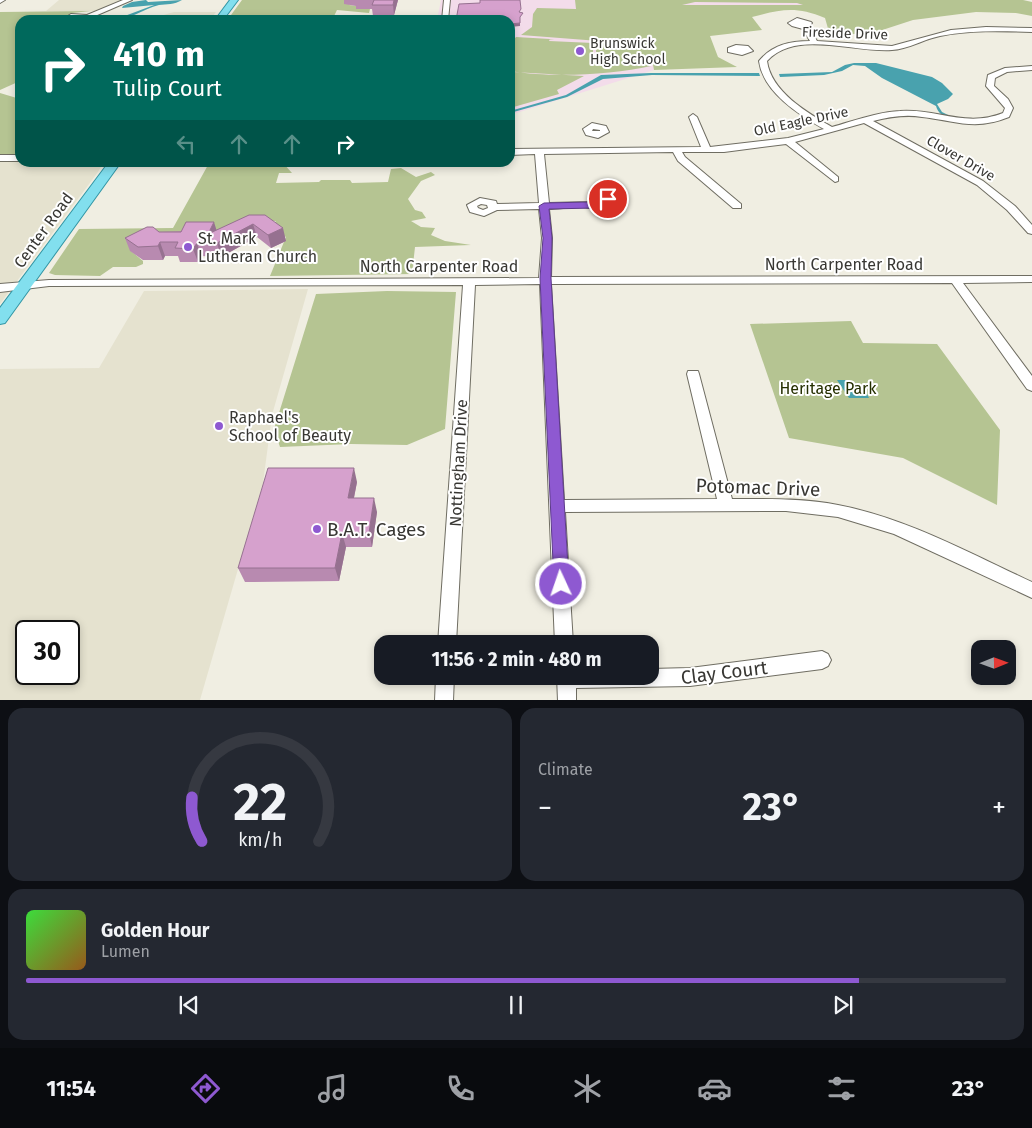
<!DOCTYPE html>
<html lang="en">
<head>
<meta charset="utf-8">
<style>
	body { margin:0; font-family:"Fira Sans",sans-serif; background:#242831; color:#f1f3f6; height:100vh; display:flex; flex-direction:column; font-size:19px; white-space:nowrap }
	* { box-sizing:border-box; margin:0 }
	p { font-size:16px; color:#9ea1a6 }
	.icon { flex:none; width:28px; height:28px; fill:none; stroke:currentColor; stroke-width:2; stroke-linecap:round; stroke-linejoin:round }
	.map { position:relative; height:700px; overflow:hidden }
	.sheet { display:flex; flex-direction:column; gap:8px; padding:8px; background:#0d0f14; flex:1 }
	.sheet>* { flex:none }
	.top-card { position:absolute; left:15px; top:15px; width:500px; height:152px; border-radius:15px; box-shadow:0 2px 8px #0003; background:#00695c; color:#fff; overflow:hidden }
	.needle { width:32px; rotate:89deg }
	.controls { position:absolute; left:971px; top:640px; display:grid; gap:10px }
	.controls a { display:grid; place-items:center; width:45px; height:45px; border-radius:10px; background:#171b24; box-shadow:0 2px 8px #0003; font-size:25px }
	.speed { position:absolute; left:15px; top:620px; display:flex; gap:10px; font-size:25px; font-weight:700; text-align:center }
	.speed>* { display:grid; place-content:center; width:65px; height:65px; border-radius:50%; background:#171b24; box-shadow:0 2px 8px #0003; line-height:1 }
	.speed .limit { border:2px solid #111; border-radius:8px; background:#fff; color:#111 }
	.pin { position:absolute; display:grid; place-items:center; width:42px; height:42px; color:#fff; margin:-21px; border:2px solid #fff; border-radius:50%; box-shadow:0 1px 5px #0007 }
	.me { position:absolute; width:55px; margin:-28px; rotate:357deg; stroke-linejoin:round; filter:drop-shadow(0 0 4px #0008) }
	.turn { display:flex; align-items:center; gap:18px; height:105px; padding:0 15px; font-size:22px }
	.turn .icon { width:65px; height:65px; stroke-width:2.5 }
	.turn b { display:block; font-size:35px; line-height:42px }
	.lanes { display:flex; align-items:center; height:48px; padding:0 15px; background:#0003; justify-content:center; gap:25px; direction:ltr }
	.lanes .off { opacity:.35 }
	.big { font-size:38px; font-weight:700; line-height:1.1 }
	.sheet .tile { flex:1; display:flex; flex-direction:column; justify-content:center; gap:8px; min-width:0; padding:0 18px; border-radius:15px; background:#242831 }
	.sheet .dial { align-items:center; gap:0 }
	.dial svg { height:130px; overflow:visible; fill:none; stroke:#363941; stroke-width:7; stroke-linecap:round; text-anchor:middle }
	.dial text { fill:#f1f3f6; stroke:none }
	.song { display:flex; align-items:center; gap:15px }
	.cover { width:60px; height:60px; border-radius:8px; background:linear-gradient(135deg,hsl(120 70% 55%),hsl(30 70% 35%)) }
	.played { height:5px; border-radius:2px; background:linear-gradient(90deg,#8e59d1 85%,#363941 85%) }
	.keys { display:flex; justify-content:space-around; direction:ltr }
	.heat { display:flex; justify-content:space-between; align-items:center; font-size:28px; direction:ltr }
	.sheet .tiles { flex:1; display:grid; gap:8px; grid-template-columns:1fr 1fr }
	.tile:last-child { grid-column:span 2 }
	.trip { position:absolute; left:374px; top:635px; width:285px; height:50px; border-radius:15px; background:#171b24; box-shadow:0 2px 8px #0003; font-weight:700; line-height:50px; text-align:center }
	.menu { display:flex; height:80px; justify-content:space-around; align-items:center; background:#090b0e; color:#9ea1a6 }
	.menu .icon { width:35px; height:35px }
	.menu .on { color:#8e59d1 }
	.menu b { font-size:22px; color:#f1f3f6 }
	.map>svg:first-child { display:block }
</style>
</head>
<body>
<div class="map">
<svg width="1032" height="701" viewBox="0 0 1032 701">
	<rect width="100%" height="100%" fill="#f0eee2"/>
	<path fill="#e5e2cf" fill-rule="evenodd" d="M59 0H129L94 11H46Z
		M174 12H216L210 20H146Z
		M0 158H20V162L103 163 98 172 0 304Z
		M308 289 272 415 263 483 200 700H0V369L99 368 144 291ZM26 631H69V674H26Z"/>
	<path fill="#f3dcea" d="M441 0H801L806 6 674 5 675 10 648 31 654 70 510 115V20H437Z"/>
	<path fill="#b5c492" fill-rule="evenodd" d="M242 0H352L349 5 357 6 356 9H370L369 13 337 10 334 16 299 18 279 16 276 20 261 19 251 15H231Z
		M575 0H1023L1032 2V16L1016 13 976 12 913 20 867 35 829 32 825 18C796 6 782 9 752 17L762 30 710 36 718 57 737 67 654 70 651 54V66C611 75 551 78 511 71L510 44 516 37 567 40 550 39 549 41 593 43V55L596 54V47L599 41 521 35 532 27 533 14 537 8 576 9ZM695 2 797 3 803 5H682Z
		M91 11 72 13 68 17 99 20H20V81L0 90V12Z
		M510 73 513 72 584 76 557 90 559 94 510 108Z
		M0 93 20 99V155L0 156Z
		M260 162 283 163 292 173H279L276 183 319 182 321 180H350L352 183 388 182 391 169 401 168 416 177 431 172 435 175 421 181 408 199 415 210 422 212 426 218 411 221 421 227 435 228 431 235 445 241 471 245 415 247 412 274 270 276 286 237 270 227 276 221H253L251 224 131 251 143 261V264L136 267H113L100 276 55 275 49 273 79 229 173 228 208 165Z
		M387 291 456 292 445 429 407 445 351 444 280 447 274 429 316 294Z
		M851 321 863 343 937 344 1000 430 997 505 903 458 789 438 750 324Z"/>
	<path fill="#49a2ae" d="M146 0 148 2 182 0C174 5 167 4 159 5 143 9 130 20 114 20L154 5 122 8 123 6 132 2Z
		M854 63H876L932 77 942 83 953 94 948 99 937 104 942 112 950 116C942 116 938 113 936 106L882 78 865 66 853 65 842 71 824 75 780 77 779 74 832 72 845 65Z
		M651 73H759L760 76 652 75 603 79 567 97 510 113V111L566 95 601 75Z
		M837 380H850L854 392H866L869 398H849Z"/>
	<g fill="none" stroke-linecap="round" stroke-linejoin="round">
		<g stroke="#6f6d62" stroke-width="2">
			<path id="minor" d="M0 0H5L0 3Z
				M123 0H132L95 16 106 20 71 18 68 16 71 14 87 15Z
				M444 0H450L448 20H442Z
				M797 18 811 22 812 23 809 27 817 41 892 46 951 30 986 27 1032 28V32C1001 31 970 30 940 36 924 39 909 49 892 50 854 53 796 29 767 61 771 92 808 113 832 127 854 121 877 112 900 111 937 108 965 128 1003 113L1005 108 986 86 988 75 1005 68 1032 66V70L1007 72 995 78 994 86 1008 99 1013 108 1009 117C974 131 957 121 922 117 905 114 889 117 873 121L983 181 1015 206 1032 225V234L1028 233 1007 210 977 185 864 123 795 142 838 177V181L835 182 786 144 724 152H682L685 157 741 204V208H733L678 161 673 152 544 154 549 203 590 202 592 199 604 195 617 199 622 207C610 220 602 211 590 208 578 205 561 209 549 209L552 238 551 277 1032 276V282L963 283 1032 376V391L1027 389 952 283 551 284 564 500 717 499 687 374 688 371H698L699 374 732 499C767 499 803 498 838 505 906 518 969 553 1032 582V598L894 534 838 517 786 511 565 512 573 644H555L540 284 475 285 456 644H438L463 285 49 286 0 292V284L49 280 539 278 542 238 539 209 497 210 484 216 470 212 467 205 480 198 496 201 497 204 539 203 535 154 510 155V149L701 147 689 117 693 114 697 117 710 147 788 138 824 129C799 115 763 92 759 61 772 45 790 41 810 41L803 29 792 26 788 23ZM604 201 610 203 612 206 606 208 600 206V203ZM481 204 487 205 488 208 483 210 478 208 477 206Z
				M736 45 748 46 753 51 742 55 728 52V48Z
				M592 123 606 126 609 132 598 138 586 135 583 129ZM593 129 600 130V131H592Z
				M0 155H20V161H0Z
				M822 651 828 654 831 660 828 666 822 669 690 686 576 688V701H558L557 676H650V669L690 668Z
				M436 676H454L453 701H435Z"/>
		</g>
		<g stroke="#3296a5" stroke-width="2">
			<path id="major" d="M230 0H238L223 20H215Z
				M109 162H121L5 323 0 324V308Z"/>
		</g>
		<use href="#minor" fill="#fff" fill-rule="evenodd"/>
		<use href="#major" fill="#82dfee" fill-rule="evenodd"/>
	</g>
	<path fill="#b88ab0" d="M344 0H398L394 15 373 16 372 9H356V6L344 4Z
		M265 215 286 241 271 248 257 237 221 257 201 256 198 262H180L178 256H165L163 260H143L130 251 125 238 159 232 216 230Z
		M357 482 354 498 377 512 372 547H346L339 581 245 582 238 568Z"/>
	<path fill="#967190" d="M394 0H398L394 15 393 5Z
		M520 23V26L510 27V24Z
		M214 222 218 235 208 234Z
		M253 224 257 237 221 257 217 243Z
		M283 228 286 241 271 248 268 235Z
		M160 242 165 256 163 260 158 246Z
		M197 243 201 256 198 262 193 249Z
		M354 468 357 482 351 512 348 498Z
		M374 498 377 512 372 547 369 533Z
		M342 533 346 547 339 581 335 568Z"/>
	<path fill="#d6a1cd" stroke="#967190" d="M374 0H394L393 5H372Z
		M480 0H520L521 9 519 12 523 13 520 17V23L510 24V20H456L459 4 480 3Z
		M249 215H265L283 228 268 235 253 224 217 243H197L193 249 175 248 178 242H160L158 246 138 247 125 238 147 227H153L159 232H181L186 222H214L208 234Z
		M268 468H354L348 498H374L369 533H342L335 568H238Z"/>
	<path fill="#8e59d1" stroke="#5c3a88" d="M608 196 612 199 611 201 600 202 594 208 549 209 552 238 551 278 569 584 566 589 561 591 556 589 554 584 540 278 543 238 539 206 544 203 591 202 594 198Z"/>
	<g fill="#8e59d1" stroke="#fff" stroke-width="2">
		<circle cx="580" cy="51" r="5"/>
		<circle cx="188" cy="247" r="5"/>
		<circle cx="219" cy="426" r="5"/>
		<circle cx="317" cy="529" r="5"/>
	</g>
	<g text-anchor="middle" stroke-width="4" stroke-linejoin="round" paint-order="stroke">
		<g font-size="14" fill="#383733" stroke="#fff">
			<text transform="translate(845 33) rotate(2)" y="5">Fireside Drive</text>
			<text transform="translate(801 121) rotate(-12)" y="5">Old Eagle Drive</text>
			<text transform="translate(961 158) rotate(30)" y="5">Clover Drive</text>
		</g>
		<g font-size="14" fill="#383733" stroke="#fff" text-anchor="start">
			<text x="590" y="48">Brunswick<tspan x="590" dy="16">High School</tspan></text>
		</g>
		<g font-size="16" fill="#383733" stroke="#fff">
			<text transform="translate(43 230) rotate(-54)" y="6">Center Road</text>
			<text x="844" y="270">North Carpenter Road</text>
			<text x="439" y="272">North Carpenter Road</text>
			<text transform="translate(458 463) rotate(-87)" y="6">Nottingham Drive</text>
		</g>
		<g font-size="16" fill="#383733" stroke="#fff" text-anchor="start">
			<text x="198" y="244">St. Mark<tspan x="198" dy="18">Lutheran Church</tspan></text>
			<text x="229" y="423">Raphael's<tspan x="229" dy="18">School of Beauty</tspan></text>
		</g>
		<g font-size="16" fill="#252f00" stroke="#fff">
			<text x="828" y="394">Heritage Park</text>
		</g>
		<g font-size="19" fill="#383733" stroke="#fff">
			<text transform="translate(758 487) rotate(2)" y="7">Potomac Drive</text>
			<text transform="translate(724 672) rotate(-7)" y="7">Clay Court</text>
		</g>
		<g font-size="19" fill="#383733" stroke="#fff" text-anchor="start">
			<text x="327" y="536">B.A.T. Cages</text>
		</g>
	</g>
</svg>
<div class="controls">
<a><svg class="needle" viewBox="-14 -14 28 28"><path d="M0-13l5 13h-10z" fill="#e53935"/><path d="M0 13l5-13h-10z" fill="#9ea1a6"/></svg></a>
</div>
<div class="speed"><div class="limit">30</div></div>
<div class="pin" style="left:608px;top:199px;background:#d93025"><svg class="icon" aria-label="arrive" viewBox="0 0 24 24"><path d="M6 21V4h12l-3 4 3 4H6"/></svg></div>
<svg class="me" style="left:561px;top:584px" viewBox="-20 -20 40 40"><circle r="17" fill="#8e59d1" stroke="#fff" stroke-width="3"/><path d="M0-11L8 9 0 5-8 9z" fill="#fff"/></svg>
<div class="trip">11:56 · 2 min · 480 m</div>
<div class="top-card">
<div class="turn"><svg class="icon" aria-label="right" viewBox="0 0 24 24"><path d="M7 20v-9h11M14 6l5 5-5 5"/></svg><div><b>410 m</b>Tulip Court</div></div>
<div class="lanes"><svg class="icon off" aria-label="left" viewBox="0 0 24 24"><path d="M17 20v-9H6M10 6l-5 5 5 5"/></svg><svg class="icon off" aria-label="ahead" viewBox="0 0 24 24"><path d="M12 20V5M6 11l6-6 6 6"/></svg><svg class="icon off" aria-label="ahead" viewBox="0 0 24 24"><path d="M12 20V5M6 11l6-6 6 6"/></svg><svg class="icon" aria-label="right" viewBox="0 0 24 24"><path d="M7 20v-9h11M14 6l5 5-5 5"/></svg></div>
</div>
</div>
<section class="sheet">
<div class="tiles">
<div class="tile dial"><svg viewBox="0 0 100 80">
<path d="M14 69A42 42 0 1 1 86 69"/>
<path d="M14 69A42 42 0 0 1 8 42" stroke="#8e59d1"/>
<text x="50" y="56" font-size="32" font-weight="700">22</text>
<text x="50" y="72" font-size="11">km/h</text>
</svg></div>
<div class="tile"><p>Climate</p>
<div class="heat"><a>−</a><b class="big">23°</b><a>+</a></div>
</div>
<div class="tile">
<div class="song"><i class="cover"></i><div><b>Golden Hour</b><p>Lumen</p></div></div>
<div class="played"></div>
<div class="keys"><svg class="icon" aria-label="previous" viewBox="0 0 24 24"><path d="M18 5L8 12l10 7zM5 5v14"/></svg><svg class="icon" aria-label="pause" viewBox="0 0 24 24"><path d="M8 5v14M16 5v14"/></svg><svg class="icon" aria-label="next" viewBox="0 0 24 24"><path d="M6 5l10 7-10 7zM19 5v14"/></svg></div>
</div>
</div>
</section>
<nav class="menu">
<b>11:54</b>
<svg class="icon on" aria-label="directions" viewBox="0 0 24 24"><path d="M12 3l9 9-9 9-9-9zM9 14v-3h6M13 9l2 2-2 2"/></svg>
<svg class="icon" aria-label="music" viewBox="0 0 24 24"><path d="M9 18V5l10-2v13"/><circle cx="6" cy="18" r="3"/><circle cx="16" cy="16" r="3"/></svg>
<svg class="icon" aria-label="phone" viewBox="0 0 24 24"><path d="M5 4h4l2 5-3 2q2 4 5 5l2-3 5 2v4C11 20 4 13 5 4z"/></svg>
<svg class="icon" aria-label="climate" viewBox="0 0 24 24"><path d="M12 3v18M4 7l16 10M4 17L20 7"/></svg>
<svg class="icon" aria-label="car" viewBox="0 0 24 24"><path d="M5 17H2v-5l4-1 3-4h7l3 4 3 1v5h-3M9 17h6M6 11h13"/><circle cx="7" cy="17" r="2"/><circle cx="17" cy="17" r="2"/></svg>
<svg class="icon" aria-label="filters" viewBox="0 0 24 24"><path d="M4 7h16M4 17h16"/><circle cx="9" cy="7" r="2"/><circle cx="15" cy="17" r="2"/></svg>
<b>23°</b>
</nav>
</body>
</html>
